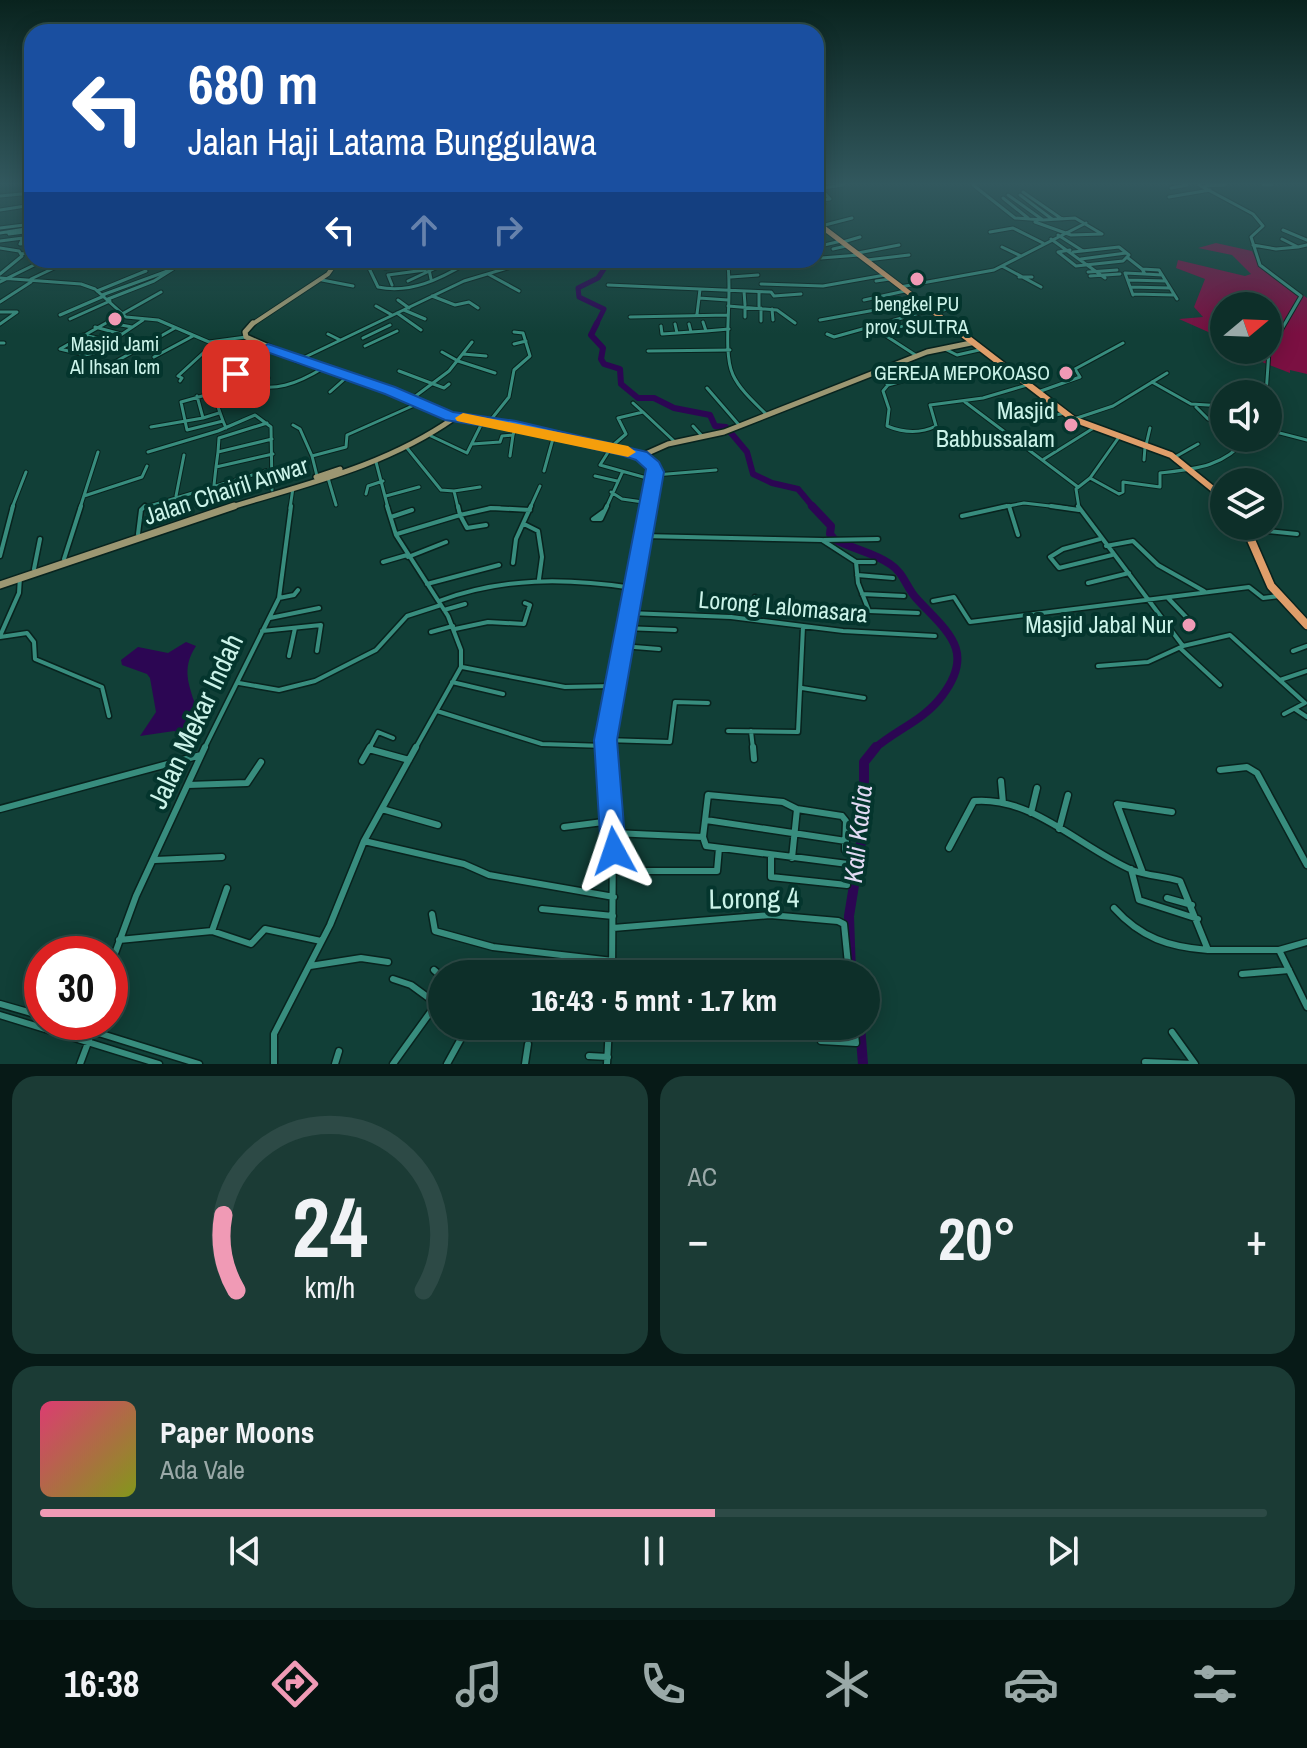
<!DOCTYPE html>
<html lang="id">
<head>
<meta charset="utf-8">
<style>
	body { margin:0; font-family:"Archivo Narrow",sans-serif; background:#1b3b35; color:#f1f3f6; height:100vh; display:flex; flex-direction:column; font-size:30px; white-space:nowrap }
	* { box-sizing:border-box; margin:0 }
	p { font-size:26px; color:#9aa9a8 }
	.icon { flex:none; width:44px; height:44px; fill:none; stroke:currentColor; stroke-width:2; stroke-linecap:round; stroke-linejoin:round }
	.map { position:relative; height:1064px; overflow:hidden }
	.details { display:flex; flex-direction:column; gap:12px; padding:12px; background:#071a17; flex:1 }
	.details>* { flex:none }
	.guide { position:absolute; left:24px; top:24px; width:800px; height:244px; border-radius:24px; box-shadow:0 4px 20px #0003,0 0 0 2px #2d4a46; background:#1a4fa0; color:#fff; overflow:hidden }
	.needle { width:52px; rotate:71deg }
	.controls { position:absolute; left:1210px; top:292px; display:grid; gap:16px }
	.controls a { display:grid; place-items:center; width:72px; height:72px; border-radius:50%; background:#0d2f29; box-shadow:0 4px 20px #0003,0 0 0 2px #2d4a46; font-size:40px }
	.speed { position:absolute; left:24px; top:936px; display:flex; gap:16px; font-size:40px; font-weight:700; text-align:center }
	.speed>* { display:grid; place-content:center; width:104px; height:104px; border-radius:50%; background:#0d2f29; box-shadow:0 4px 20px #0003,0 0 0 2px #2d4a46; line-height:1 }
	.speed .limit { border:12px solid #d22; background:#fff; color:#111 }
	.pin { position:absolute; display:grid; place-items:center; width:68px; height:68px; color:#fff; margin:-34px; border-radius:16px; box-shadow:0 4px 12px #0006 }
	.me { position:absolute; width:88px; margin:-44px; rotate:355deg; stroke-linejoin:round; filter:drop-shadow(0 0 6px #0008) }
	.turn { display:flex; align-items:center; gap:28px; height:168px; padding:0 32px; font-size:36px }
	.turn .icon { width:104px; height:104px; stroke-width:2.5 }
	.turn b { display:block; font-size:56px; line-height:68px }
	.lanes { display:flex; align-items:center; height:76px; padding:0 32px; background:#0003; justify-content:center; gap:40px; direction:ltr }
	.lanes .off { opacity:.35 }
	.big { font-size:60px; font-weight:700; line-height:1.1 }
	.details .tile { flex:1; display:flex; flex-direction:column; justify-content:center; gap:12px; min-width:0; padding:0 28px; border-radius:24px; background:#1b3b35 }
	.details .dial { align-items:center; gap:0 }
	.dial svg { height:208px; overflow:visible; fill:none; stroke:#2d4a46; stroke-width:7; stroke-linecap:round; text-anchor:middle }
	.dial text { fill:#f1f3f6; stroke:none }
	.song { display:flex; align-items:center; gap:24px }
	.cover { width:96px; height:96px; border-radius:12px; background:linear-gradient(135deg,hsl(340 70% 55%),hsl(70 70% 35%)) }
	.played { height:8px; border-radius:4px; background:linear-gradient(90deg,#f09ab5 55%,#2d4a46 55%) }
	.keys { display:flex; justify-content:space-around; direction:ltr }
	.heat { display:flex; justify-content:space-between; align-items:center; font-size:44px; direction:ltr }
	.details .tiles { flex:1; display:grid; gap:12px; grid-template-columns:1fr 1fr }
	.tile:last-child { grid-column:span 2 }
	.trip { position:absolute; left:428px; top:960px; width:452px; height:80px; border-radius:40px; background:#0d2f29; box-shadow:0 4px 20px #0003,0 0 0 2px #2d4a46; font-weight:700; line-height:80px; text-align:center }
	.menu { display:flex; height:128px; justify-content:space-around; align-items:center; background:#051310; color:#9aa9a8 }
	.menu .icon { width:56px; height:56px }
	.menu .active { color:#f09ab5 }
	.menu b { font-size:36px; color:#f1f3f6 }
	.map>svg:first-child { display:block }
</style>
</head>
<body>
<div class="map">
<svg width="1307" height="1064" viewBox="0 0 1307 1064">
	<rect width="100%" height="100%" fill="#113f37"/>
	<path fill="#7b1042" d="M1216 243 1252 251 1259 265 1307 298V374L1290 370V373L1262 362 1259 350H1268V306H1224V339L1179 319 1203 317 1194 307 1205 279 1176 268 1178 260 1245 276 1251 274 1232 255 1198 248Z"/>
	<path fill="#2c0653" d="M186 642 196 646C183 666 187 680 194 701L208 705 209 709 194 737 174 731 140 736 156 712 150 678 147 674 122 665 121 660 138 647 168 653Z"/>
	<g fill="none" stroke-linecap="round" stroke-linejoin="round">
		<path stroke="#2c0653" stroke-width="5" d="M596 325 604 309 579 297 578 288 598 278 610 260"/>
		<path stroke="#2c0653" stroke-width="6" d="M597 323 591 335 603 348 601 359 604 364 620 369 621 384 638 398H654L674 408 710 415 715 426 726 427 747 452 753 474 772 483 798 489 814 508"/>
		<path stroke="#2c0653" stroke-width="8" d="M812 506 831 526 830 534 834 539C852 549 873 552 890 564 904 573 906 587 916 598 946 631 977 650 942 696 923 721 897 729 874 749"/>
		<path stroke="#2c0653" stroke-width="10" d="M851 974 849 916 864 824V762L876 747
			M860 1026 863 1064"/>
		<g stroke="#08231e" stroke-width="5">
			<path id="minor-far2" d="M973 185 1015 218 1043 220 1008 195
				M1199 185 1253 214 1263 226 1251 237 1260 265 1301 296 1269 351 1266 394
				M1263 185H1272
				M1205 186 1225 185
				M820 188 830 199 821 200
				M1171 188 1187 185
				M816 189 843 185
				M1023 192 1062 219
				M1020 195 1052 219
				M0 196 32 193
				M1169 197 1210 190
				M1003 198 1028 218
				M816 205 824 204
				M0 210 32 205
				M1043 220 1075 218 1102 234
				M1035 222 1071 235 1102 234
				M821 226 852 218
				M0 228 32 224
				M27 230 23 238 32 237
				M1283 230 1307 240
				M990 232 1013 228 1043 243
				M0 233 32 228
				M9 234 32 231
				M816 234 829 231
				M1058 235 1083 251
				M1051 239 1105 278
				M0 241 23 238 20 244 32 243
				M843 242 860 237
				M1253 245 1276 249 1298 247 1282 239
				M816 247 841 241
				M1002 247 1021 256
				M1298 247 1307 245
				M0 248 19 251 22 256 0 274
				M833 249 846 246
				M1070 250 1058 252 1076 266 1123 261 1129 255 1119 247 1073 252
				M858 253 899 245
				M21 254 32 252
				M821 258 859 255
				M1128 258 1142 269 1159 270 1177 299
				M1081 259 1126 253
				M427 260 431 279
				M727 260C734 291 721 349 733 375 740 390 755 403 766 414
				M867 260 909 255
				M730 264 755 260
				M1002 266 1041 287
				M385 268 464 260 467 263C440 279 410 294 378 287L367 264 395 260
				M1088 272 1117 270
				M488 274 519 291
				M1145 274 1162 275
				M388 275 425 270
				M388 275 392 285
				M1090 276 1120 274
				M731 277 758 275
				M1019 277H1032
				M0 278 81 284 95 289 126 317 158 320 209 342 246 337
				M31 279 71 260
				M322 280 353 286
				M1128 280 1166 281
				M408 281 442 265
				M876 281 890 279
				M0 282 44 260
				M761 284 823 286 885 275
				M608 285 700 289
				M900 287 994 270 1086 223
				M1130 287 1170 288
				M97 291 146 271
				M744 291 745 305
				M759 292V306
				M771 292 774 296 801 294
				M1133 294 1174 295
				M102 295 173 269 154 281 108 299
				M1133 295 1125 273 1145 274 1142 269
				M432 296 455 305 469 302 478 308
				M699 298 700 289 770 292
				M398 300 409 308
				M864 300 905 291
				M0 302 31 282
				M926 304 945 300 956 309
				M376 306 392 315
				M728 306 777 310 795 323
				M745 307V317
				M761 308V321
				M772 309 773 320
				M404 310 425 319
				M0 312H17L0 324
				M936 312 954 307
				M397 313 421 330
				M697 314 699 298 728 300
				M60 315 104 296
				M630 317 728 315
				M70 319 110 301
				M143 320 94 353 85 355 60 349 161 292
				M820 320 875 310
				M703 322 706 331 729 329
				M675 324 677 333 691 332
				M689 324 691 332 706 331
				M121 325 132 327
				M661 326 662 334 677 333
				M95 327 121 334
				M866 329 872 334 939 317
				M880 332 917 356
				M328 334 340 340
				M827 334 834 337 930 310
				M83 335 112 341
				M363 338 390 325
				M0 343H4
				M72 343 102 349
				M514 344 526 341
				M365 346 397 331
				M945 349 957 355 979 350
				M226 351 237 354 236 359 245 363
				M648 351 730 350
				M442 352 458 361 495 373
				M463 354 486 356
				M154 357 193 336
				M299 360 464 281 511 267 515 260
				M115 362 175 328
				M399 371 444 388 449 384
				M877 372 888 385 883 391 889 409 887 426C904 433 920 434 936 426L930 405 983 398 1027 385
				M955 377 968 372 1007 371
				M245 378 254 374 268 378
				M180 381 182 378 178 376 214 343
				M1152 382 1191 404 1224 406
				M244 383C274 393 297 384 323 368
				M888 385 906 380 892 367
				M707 388 739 425
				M233 392 248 380 235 371 270 347
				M330 392 348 376
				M1038 392 1080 377 1075 369 1123 343
				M213 393 223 421 187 430 181 402Z
				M1239 394 1241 391 1254 394
				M413 398 449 371 472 342
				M965 402 1078 487
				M633 403 643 412
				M1031 407 1051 402
				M1196 407 1208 419 1224 426
				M203 418 219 413
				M1074 419 1113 406 1167 373
				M1033 420 1065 413
				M223 421 226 428
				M489 422 509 397 514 370 530 356 523 333 514 332
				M267 423 219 438 218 452 272 439
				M293 425 300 429 312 456
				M693 426 703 437
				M151 427 203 418 197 396
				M1268 430 1307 440
				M431 436 467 453 483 421
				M472 444 500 442 502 436 513 435 516 426
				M1146 445 1150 428
				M407 448 441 490 454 491 458 508
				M148 452 218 431 255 415 271 427 272 490
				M218 452 216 467 273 454
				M510 456 513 435
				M641 456 656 472 649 508
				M1175 457 1198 444
				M1044 459 1092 429
				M1144 460 1145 447
				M376 462 388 508
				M544 471 554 435
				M655 475 716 470
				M317 476 312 456 346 447 347 435 419 403
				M595 476 617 481
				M328 478 336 505
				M1090 478 1119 494 1123 492V482L1160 487V473C1195 469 1224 467 1247 438
				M654 480 600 465 612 446 626 434 618 418 643 412 675 442
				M214 485 216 467
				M454 491 480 487
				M611 492 622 499 650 503
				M366 494 368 486 383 481
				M84 496 142 477 147 466
				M176 496 184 455
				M386 496 419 487
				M12 508 26 472
				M80 508 98 452
				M143 508 272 469
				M290 508 293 488
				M489 508H500
				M530 508 540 486
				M606 508 622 473
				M998 508 1024 503 1067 508
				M1079 508 1076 489 1090 478 1119 437"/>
		</g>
		<g stroke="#08231e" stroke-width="7">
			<path id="minor-far1" d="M387 506 396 535 448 616 461 650V667L415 749
				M458 506 460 515 491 508 530 510
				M1009 506 1018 535
				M1051 506 1079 510
				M1078 506 1183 646
				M604 511 593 519H601L607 506
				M962 516 1007 506
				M391 517 412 510
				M524 524 538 531 542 557 539 579
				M1248 529 1297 534
				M138 534 141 510 145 506
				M397 534 460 515 467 528 486 525
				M643 536 822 540 856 562 858 583 869 611 918 613
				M1100 539 1063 549 1050 557 1059 568 1112 555
				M824 540 878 539
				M1106 546 1133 541 1158 565 1204 591
				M0 556 13 506
				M408 557 446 542
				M64 559 81 506
				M383 562 407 555
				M856 562H874
				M513 563 516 539 531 506
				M34 569 40 539
				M857 575 893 578
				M1088 583 1129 573
				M427 584 499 565
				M862 594 904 596
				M755 597V620
				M279 598 294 595 298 590
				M1168 598 1187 618
				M439 601C503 577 566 578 633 588
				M933 601 954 597 970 622 1249 587 1263 598 1279 596
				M444 610 465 604
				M628 613 731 617 843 631 935 636
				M270 618 319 608
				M624 628 675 630
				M455 629 488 622 524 624 530 605 525 603
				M1142 629 1167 626
				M262 631 321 625 317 651
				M431 632 453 626
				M0 636 19 593 20 577
				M0 637 27 633 34 642 35 659 102 687 109 716
				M622 646 659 649
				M1180 648 1220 685
				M1293 651 1307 646
				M289 656 295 628
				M1098 666 1148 662 1183 646 1230 635 1305 703
				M462 667 565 687 613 686
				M1280 680 1307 671
				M452 682 503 694
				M239 683 279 690 315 681 376 650 407 616 441 605
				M802 688 864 698
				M1295 709 1307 717
				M437 711 542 744 605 746
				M1284 714 1305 703
				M728 731 798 732 803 627
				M751 731 753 749
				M605 740 670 742 675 702 708 703
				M204 749 279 598 291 506
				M369 749 378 732 393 738
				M606 749 649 506"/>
		</g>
		<g stroke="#08231e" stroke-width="9">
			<path id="minor" d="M606 747 613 833 612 974
				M753 747 754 759
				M369 749 409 760
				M362 761 370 747
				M1220 770 1247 767 1257 773 1307 865
				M1001 781 1003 803
				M188 785 247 783 261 762
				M0 809 201 755
				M382 809 438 825
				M1031 813 1037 788
				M706 820 846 841
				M564 827 611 821
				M1059 829 1068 795
				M613 833 703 837
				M364 841 464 864 489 875 614 897
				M949 848 974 801C1032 796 1081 848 1132 870 1147 876 1164 876 1180 881L1208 950H1279
				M845 850 846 821 842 816 797 809 783 802 708 795 703 837 706 846 848 864
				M771 855V877L847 885
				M792 858 797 809
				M155 860 222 857
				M1131 869 1139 900 1198 919
				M614 871H717L719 848
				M1143 873 1117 804 1172 812
				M1167 898 1192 905
				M1114 908C1141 938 1169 947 1208 950
				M542 909 613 916
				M432 914 435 931 493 947 613 961
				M613 928 770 915 838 921 844 924 849 974
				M212 931 251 944 265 929 321 941
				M119 940 212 931 227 888
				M1307 942 1279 950 1307 1007
				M310 966 361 958 388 962
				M612 966H671L734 974
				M110 967 136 896 205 747
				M434 970 442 977
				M1242 974 1289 970
				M393 979 411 985 437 1004
				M0 1004 42 1016
				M0 1015 159 1064
				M63 1022 199 1064
				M689 1026 703 1027
				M1172 1032 1195 1064
				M821 1041 856 1043 854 1026
				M589 1056 608 1057
				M1145 1062 1194 1064
				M80 1064 89 1040
				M274 1064V1034L330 925 364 841 416 747
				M335 1064 339 1051
				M393 1064 442 996
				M447 1064 468 1026
				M525 1064 528 1044
				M607 1064 609 1026"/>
		</g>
		<g stroke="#08231e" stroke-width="6">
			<path id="major-far2" d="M251 325 328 274 338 260"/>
		</g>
		<g stroke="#08231e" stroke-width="8">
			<path id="major-far1" d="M253 323 245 332 246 337 298 360 390 390 450 416 516 426 641 456 668 444 724 432 927 352 971 343
				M316 477 340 469
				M228 508C306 484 386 466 454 418"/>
		</g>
		<g stroke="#08231e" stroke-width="10">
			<path id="major" d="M0 585 234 506"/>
		</g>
		<g stroke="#08231e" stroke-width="7">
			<path id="highway-far2" d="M816 222 951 325"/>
		</g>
		<g stroke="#08231e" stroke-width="9">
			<path id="highway-far1" d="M948 323 1073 419 1171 455 1224 498"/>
		</g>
		<g stroke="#08231e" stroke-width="11">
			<path id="highway" d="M1245 526 1271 586 1307 625"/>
		</g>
		<use href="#minor-far2" stroke="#388d7e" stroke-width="3"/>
		<use href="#minor-far1" stroke="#388d7e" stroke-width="4"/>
		<use href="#minor" stroke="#388d7e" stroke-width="6"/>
		<use href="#major-far2" stroke="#9c9772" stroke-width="4"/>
		<use href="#major-far1" stroke="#9c9772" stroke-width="5"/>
		<use href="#major" stroke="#9c9772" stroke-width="7"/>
		<use href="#highway-far2" stroke="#df9e6a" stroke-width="5"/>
		<use href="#highway-far1" stroke="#df9e6a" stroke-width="6"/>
		<use href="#highway" stroke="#df9e6a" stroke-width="8"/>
	</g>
	<linearGradient id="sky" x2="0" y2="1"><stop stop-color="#09231e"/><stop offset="0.55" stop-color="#32585e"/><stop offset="1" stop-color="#32585e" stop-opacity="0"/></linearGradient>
	<rect width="1307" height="334" fill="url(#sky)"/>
	<path fill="#1a73e8" stroke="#114b97" stroke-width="2" d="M268 344 395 387 453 412 516 421 647 452 659 462 664 472 617 740 626 851 623 860 614 864 605 860 601 851 594 740 646 469 636 460 621 455 516 431 445 420 385 394 270 353 243 371 241 377 229 375 227 372 233 365Z"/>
	<path fill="#f59e0b" d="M463 413 628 446 636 452 628 457 457 421 455 418Z"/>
	<g fill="#f09ab5" stroke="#04352d" stroke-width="3">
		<circle cx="917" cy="279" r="8"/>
		<circle cx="115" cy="319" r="8"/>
		<circle cx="1066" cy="373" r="8"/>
		<circle cx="1071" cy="425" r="8"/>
		<circle cx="1189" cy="625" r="8"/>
	</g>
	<g text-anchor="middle" stroke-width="8" stroke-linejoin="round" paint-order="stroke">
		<g font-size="20" fill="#cbf3e9" stroke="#04352d">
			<text x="917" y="311">bengkel PU<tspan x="917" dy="23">prov. SULTRA</tspan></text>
			<text x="115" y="351">Masjid Jami<tspan x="115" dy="23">Al Ihsan Icm</tspan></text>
			<text x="1050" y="380" text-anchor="end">GEREJA MEPOKOASO</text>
		</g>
		<g font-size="24" fill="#cbf3e9" stroke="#04352d" text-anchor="end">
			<text x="1055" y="419">Masjid<tspan x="1055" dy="28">Babbussalam</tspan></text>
			<text x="1173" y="633">Masjid Jabal Nur</text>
		</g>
		<g font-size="24" fill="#cbf3e9" stroke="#04352d">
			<text transform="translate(226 491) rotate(-18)" y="8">Jalan Chairil Anwar</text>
			<text transform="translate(783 607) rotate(5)" y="8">Lorong Lalomasara</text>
		</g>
		<g font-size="26" font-style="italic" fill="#e2daf4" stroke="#04352d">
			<text transform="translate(858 834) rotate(-84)" y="9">Kali Kadia</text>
		</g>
		<g font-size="28" fill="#cbf3e9" stroke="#04352d">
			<text transform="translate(195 721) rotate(-65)" y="10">Jalan Mekar Indah</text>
			<text transform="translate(754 898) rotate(-1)" y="10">Lorong 4</text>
		</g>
	</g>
</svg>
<div class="controls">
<a><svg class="needle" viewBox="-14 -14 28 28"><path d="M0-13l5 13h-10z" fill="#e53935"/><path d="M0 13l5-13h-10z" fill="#9aa9a8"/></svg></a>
<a><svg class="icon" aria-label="sound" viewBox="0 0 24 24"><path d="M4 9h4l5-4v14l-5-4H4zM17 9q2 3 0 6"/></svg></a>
<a><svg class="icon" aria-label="layers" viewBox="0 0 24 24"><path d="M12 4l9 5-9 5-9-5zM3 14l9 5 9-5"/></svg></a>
</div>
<div class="speed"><div class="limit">30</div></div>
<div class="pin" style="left:236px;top:374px;background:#d93025"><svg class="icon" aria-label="arrive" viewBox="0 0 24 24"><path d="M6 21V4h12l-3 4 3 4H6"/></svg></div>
<svg class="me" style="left:614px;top:851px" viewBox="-20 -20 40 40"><path d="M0-17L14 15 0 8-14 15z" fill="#1a73e8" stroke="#fff" stroke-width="4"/></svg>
<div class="trip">16:43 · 5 mnt · 1.7 km</div>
<div class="guide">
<div class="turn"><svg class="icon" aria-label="left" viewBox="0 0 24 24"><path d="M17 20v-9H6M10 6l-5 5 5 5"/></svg><div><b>680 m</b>Jalan Haji Latama Bunggulawa</div></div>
<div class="lanes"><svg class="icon" aria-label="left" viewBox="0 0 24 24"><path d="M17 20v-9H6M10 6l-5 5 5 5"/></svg><svg class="icon off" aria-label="ahead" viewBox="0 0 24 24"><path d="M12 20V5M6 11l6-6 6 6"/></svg><svg class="icon off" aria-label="right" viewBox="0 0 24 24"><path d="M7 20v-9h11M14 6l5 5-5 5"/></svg></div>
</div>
</div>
<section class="details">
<div class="tiles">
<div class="tile dial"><svg viewBox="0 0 100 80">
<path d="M14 69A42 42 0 1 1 86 69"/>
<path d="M14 69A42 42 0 0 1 9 40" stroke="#f09ab5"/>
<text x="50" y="56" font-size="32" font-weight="700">24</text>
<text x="50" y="72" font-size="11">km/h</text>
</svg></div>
<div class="tile"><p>AC</p>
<div class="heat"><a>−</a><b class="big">20°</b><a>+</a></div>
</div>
<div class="tile">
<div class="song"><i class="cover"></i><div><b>Paper Moons</b><p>Ada Vale</p></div></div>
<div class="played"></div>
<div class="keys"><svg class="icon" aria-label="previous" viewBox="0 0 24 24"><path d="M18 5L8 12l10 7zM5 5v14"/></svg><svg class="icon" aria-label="pause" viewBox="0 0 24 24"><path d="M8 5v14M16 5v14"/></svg><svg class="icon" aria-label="next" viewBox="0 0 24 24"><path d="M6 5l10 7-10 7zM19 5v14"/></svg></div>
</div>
</div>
</section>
<nav class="menu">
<b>16:38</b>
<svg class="icon active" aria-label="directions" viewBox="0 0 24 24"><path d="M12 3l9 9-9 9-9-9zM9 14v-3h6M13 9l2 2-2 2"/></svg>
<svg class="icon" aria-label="music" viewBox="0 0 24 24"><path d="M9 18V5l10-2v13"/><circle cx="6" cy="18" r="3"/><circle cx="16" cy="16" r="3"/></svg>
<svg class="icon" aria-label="phone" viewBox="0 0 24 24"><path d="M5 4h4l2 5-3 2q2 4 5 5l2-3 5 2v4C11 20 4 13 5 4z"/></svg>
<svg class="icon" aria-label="climate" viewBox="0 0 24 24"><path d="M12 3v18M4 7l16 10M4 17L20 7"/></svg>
<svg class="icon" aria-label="car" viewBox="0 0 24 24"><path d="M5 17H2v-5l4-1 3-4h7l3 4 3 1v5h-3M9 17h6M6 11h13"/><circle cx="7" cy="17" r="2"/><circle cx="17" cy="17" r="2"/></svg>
<svg class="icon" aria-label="filters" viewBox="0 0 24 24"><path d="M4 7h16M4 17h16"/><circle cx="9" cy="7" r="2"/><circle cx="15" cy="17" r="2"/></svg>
</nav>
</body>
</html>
